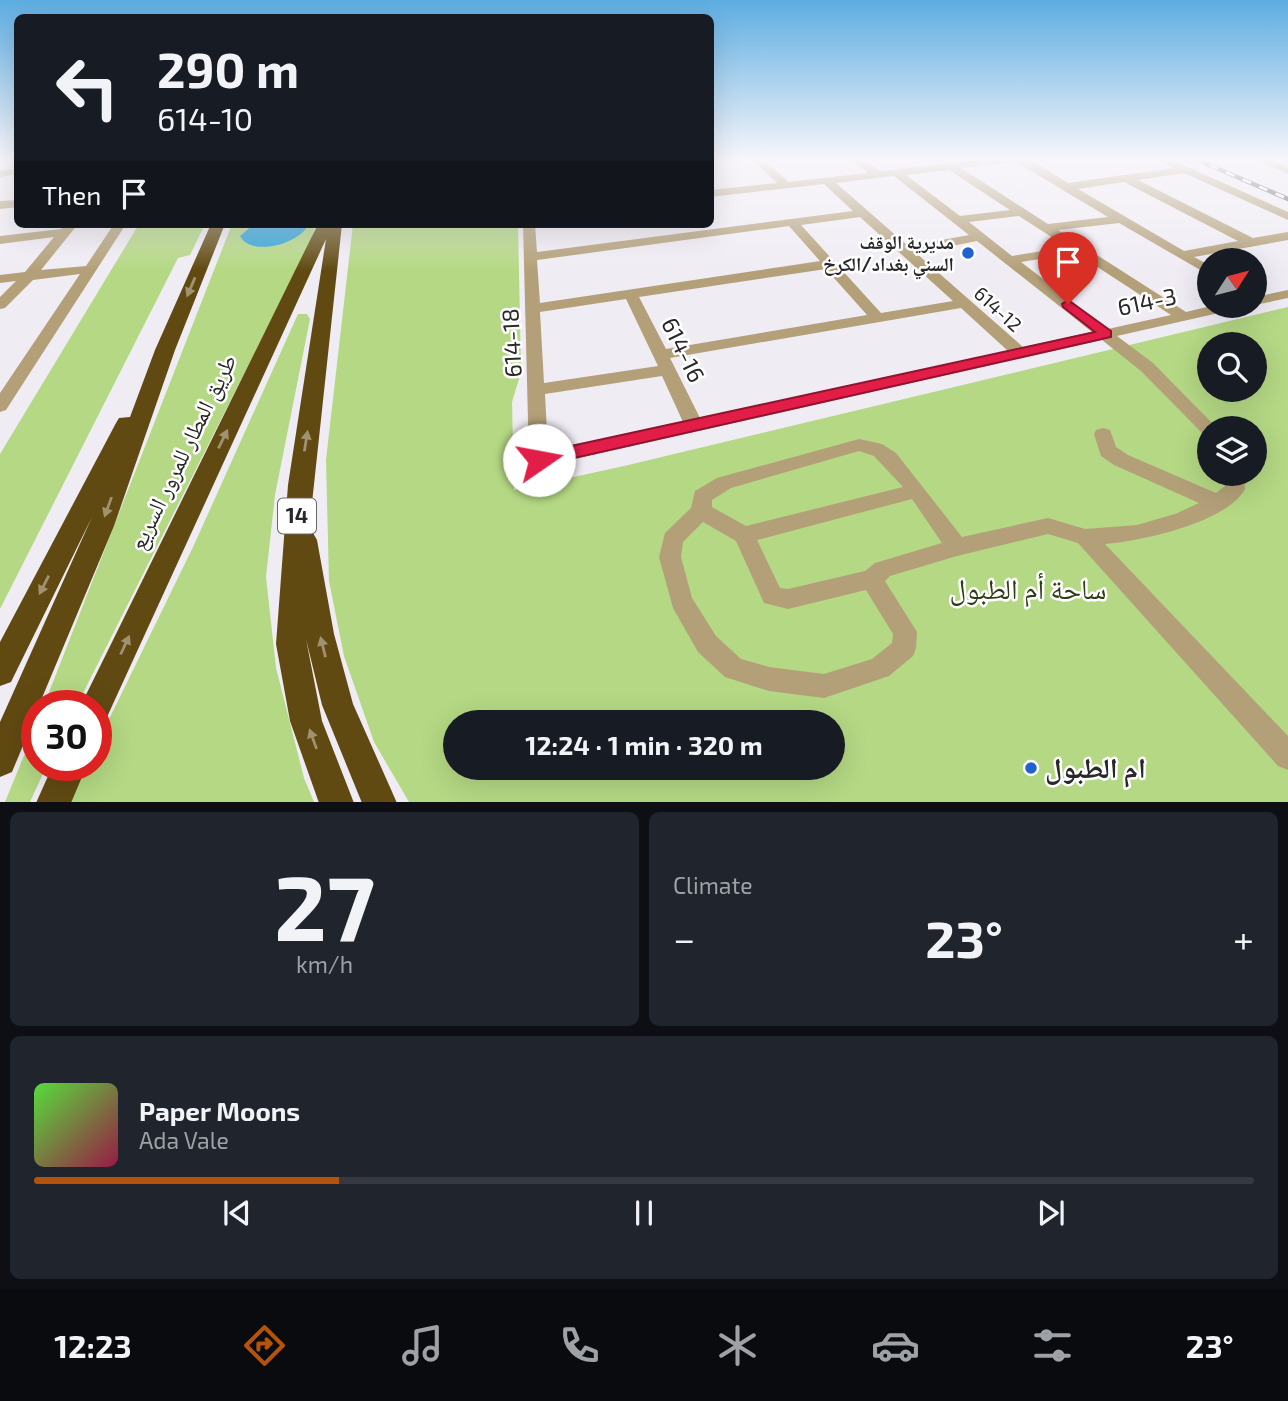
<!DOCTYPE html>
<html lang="en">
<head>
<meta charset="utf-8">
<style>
	body { margin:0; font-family:"Exo 2","Noto Naskh Arabic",sans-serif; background:#20242c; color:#f1f3f6; height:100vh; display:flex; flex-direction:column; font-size:26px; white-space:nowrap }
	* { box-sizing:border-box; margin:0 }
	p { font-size:23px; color:#9ea1a6 }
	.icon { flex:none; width:38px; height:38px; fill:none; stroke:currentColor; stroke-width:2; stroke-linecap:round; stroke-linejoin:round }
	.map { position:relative; height:802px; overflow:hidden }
	.sheet { display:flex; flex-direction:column; gap:10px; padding:10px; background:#0d0f14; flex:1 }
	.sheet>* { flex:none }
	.guide { position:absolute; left:14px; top:14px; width:700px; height:214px; border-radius:10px; box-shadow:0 7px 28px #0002; background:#171b24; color:#f1f3f6; overflow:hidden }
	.needle { width:46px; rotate:54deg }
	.controls { position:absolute; left:1197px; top:248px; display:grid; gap:14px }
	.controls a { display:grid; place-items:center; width:70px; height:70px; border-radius:50%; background:#171b24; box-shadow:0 7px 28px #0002; font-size:35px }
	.speed { position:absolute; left:21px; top:690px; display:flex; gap:14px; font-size:35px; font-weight:700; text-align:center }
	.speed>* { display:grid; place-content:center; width:91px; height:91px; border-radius:50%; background:#171b24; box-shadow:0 7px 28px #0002; line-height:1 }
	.speed .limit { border:10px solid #d22; background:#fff; color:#111 }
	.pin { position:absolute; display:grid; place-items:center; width:60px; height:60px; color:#fff; margin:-72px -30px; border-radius:50% 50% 50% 0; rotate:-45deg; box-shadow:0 0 7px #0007 }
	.pin .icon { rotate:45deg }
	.me { position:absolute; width:77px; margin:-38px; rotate:78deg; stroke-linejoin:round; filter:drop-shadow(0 0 5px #0008) }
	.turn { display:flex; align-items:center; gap:24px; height:147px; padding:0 28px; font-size:32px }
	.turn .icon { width:91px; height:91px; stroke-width:2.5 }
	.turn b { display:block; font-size:49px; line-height:60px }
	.then { display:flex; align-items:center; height:66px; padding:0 28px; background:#0003; gap:14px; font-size:26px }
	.big { font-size:52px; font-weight:700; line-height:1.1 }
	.sheet .widget { flex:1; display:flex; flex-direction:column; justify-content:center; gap:10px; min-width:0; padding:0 24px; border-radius:10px; background:#20242c }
	.sheet .dial { align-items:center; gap:0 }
	.dial b { font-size:91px; line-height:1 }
	.song { display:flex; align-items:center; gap:21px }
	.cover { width:84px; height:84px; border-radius:10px; background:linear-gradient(135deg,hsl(110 70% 55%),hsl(340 70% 35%)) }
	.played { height:7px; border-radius:4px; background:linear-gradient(90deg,#b45309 25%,#363941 25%) }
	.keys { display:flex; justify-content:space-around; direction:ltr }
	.heat { display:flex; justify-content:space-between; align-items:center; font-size:38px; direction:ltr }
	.sheet .tiles { flex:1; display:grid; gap:10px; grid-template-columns:1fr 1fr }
	.widget:last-child { grid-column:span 2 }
	.trip { position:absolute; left:443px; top:710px; width:402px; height:70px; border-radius:35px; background:#171b24; box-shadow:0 7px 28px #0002; font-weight:700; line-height:70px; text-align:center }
	.tab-bar { display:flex; height:112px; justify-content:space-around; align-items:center; background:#090b0e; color:#9ea1a6 }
	.tab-bar .icon { width:49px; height:49px }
	.tab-bar .current { color:#b45309 }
	.tab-bar b { font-size:32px; color:#f1f3f6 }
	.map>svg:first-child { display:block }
</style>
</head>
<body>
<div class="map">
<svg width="1288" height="803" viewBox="0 0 1288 803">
	<rect width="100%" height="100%" fill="#f0ecf4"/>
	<path fill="#b4d884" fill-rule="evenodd" d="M139 224H205L190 255 178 258 0 609V454Z
		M232 224H316L309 245 77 705H44Z
		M353 224H518L521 372 512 402 514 490 624 466 1288 307V802H409L374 742 344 656 329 581 326 460ZM1209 345H1255V390H1209ZM1209 429H1255V474H1209ZM455 723H833V768H455Z
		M298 314H307L310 319 275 495 266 577 276 668 304 778 314 802 69 803 87 765H96V746L194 545Z
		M37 724V765H47L30 802H5Z"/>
	<path fill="#2da3da" d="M254 224H306L307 227C297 244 251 257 240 236Z"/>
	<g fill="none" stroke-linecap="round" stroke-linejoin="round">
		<path fill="#b3a079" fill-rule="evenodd" d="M750 158H761L789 182 868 173 849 158H861L880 171 995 158H1028L1068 183 1173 168 1154 158H1168L1288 212V220L1184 173 1138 180 1253 238 1288 232V240L1194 257 1209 265V275L1119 223 1058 230 1186 312 1211 306H1239L1232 310 1117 336 1153 363 1215 426 1217 429H1209V436L1203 434 1141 371 1102 340 539 467 532 465 529 460 523 224H535L537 252 853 211 824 184 710 197V190L777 183ZM1016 162 1108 217 1048 224 961 168ZM949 170 1010 210 960 216 906 175ZM894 176 969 235 908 246 836 183ZM1124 182 1238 241 1184 251 1078 189ZM1019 216 1067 247 1012 256 969 222ZM860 217 953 301 881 313 801 225ZM789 226 820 261 540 303 537 260ZM977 241 1092 332 1023 347 916 253ZM1076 253 1171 315 1108 329 1021 262ZM826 269 867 315 666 349 639 297ZM626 299 658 366 544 383 540 312ZM961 308 1008 351 700 418 670 358ZM662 376 683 422 548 451 545 394Z
			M1252 158H1266L1288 167V174Z
			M18 168V174L0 177V171Z
			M18 200V207L0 209V201Z
			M65 224H78L41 270 86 266 114 224H126L6 410 0 412V393L80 274 33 280 5 308 0 309V297L16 281 0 283V275L25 272 54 237 0 244V236L61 229Z
			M1288 290V298L1255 305V297Z
			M1103 428 1110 430 1116 447 1128 455 1216 493 1225 486 1223 474H1243L1245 489C1226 523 1141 541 1105 544L1288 736V770L1278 766 1078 543 1048 534 957 556 890 576 885 581 917 632 916 648 913 656 889 676 824 698 769 691 725 677 698 652 673 608 659 557 665 533 691 508 695 491 717 478 859 439 882 444 896 453 962 537 1048 518 1085 529 1137 525 1175 514 1199 503 1114 465 1101 456 1094 434 1096 430ZM859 451 874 456 903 487 746 526 712 507V500L731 488ZM912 499 942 543 875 563 865 571 788 589 780 588 757 540ZM703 522 736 541 764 603 788 609 866 590 893 634 892 643 872 659 824 674 769 667 741 659 716 636 692 598 681 557 683 542Z"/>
		<path fill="#614a12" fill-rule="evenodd" d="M211 224H225L175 350 114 526 39 705H37V712L12 772 0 777V722L92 517 11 682 0 686V642L116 423 119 418 130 417 155 350Z
			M318 224H342L309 531 313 533 317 540 334 634 353 704 397 803H362L322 705 306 639 322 721 354 803H319L290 721 276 644 288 485 326 239 107 717 96 721V705H81Z
			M53 765H87L71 803H36Z"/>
		<g stroke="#535256" stroke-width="4.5">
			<path id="rail" d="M1193 158 1288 199"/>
		</g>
		<use href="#rail" stroke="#fff" stroke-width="2.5" stroke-dasharray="9" stroke-linecap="butt"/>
	</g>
	<defs><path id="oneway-solid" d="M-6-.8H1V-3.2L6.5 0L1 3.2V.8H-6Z" transform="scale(1.75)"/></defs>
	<g fill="#a09271">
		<use href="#oneway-solid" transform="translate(191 287) rotate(113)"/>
		<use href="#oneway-solid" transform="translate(223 439) rotate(-64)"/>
		<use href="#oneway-solid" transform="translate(306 441) rotate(-81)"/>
		<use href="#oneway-solid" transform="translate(108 507) rotate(110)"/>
		<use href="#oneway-solid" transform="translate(44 585) rotate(117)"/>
		<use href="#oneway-solid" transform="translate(125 645) rotate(-65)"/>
		<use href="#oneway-solid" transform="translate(323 647) rotate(-104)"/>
		<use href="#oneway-solid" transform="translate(313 739) rotate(-110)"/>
	</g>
	<linearGradient id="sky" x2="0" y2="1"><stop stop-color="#5dade2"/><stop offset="0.59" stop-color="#f8f6fa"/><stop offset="1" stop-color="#f8f6fa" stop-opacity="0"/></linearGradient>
	<rect width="1288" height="270" fill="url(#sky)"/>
	<path fill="#e11d48" stroke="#92132f" stroke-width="2" d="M1068 300 1111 331V337L539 466 530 460 539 453 1095 332 1063 307 1062 304Z"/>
	<g fill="#2062ce" stroke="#fff" stroke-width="2.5">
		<circle cx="968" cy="253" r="7"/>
		<circle cx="1031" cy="768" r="7"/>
	</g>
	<g text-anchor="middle" stroke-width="5" stroke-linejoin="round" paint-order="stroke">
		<g font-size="19" font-weight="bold" fill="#28272a" stroke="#fff" text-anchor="end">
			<text x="954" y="249">مديرية الوقف<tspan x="954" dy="22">السني بغداد/الكرخ</tspan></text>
		</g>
		<g font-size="19" fill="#28272a" stroke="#fff">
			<text transform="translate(998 309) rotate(42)" y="7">614-12</text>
		</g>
		<rect fill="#fff" stroke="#68686a" stroke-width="2" x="278" y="498.5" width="38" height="35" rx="5"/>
		<g font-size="21" font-weight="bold" fill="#28272a">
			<text x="297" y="523">14</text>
		</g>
		<g font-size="23" fill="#28272a" stroke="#fff">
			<text transform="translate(1147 302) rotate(-12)" y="8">614-3</text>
			<text transform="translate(512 343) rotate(-93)" y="8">614-18</text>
			<text transform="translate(683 350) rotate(64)" y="8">614-16</text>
			<text transform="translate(183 452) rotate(-64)" y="8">طريق المطار للمرور السريع</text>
		</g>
		<g font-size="28" fill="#2e3d17" stroke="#fff">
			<text x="1028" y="599">ساحة أم الطبول</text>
		</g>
		<g font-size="28" font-weight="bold" fill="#28272a" stroke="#fff" text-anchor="start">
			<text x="1045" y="778">ام الطبول</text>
		</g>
	</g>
</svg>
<div class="controls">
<a><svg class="needle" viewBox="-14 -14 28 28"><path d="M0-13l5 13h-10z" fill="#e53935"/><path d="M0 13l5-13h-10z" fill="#9ea1a6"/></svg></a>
<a><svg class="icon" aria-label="search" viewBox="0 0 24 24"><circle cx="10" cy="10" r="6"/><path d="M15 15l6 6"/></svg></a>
<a><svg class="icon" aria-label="layers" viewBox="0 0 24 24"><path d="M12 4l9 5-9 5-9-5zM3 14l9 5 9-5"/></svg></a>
</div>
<div class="speed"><div class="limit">30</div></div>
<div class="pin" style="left:1068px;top:304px;background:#d93025"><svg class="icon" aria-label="arrive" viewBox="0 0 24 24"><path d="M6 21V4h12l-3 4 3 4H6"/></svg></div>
<svg class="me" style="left:539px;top:460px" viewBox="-20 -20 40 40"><circle r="19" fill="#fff"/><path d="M0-13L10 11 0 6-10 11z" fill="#e11d48"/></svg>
<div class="trip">12:24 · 1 min · 320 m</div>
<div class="guide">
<div class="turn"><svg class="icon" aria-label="left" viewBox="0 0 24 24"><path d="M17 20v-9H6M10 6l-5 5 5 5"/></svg><div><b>290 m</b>614-10</div></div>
<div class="then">Then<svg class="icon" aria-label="arrive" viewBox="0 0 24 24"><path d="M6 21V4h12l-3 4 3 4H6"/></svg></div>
</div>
</div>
<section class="sheet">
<div class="tiles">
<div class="widget dial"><b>27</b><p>km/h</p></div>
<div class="widget"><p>Climate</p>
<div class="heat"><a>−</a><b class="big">23°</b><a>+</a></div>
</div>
<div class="widget">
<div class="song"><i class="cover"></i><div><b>Paper Moons</b><p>Ada Vale</p></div></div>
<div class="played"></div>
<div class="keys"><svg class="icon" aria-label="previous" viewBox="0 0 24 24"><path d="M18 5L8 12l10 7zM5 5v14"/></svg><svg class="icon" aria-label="pause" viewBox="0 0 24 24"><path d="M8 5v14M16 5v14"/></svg><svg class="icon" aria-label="next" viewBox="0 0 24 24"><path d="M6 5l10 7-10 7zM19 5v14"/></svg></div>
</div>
</div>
</section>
<nav class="tab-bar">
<b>12:23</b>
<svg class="icon current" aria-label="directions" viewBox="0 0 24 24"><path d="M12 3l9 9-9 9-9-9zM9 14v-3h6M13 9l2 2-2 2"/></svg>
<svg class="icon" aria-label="music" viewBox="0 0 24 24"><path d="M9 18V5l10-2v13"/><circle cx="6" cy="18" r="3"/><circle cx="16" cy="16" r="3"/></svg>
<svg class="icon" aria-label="phone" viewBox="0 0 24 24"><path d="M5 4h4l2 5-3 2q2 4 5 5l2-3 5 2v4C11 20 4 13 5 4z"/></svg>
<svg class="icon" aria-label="climate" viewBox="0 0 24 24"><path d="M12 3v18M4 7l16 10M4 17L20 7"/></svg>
<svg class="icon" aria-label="car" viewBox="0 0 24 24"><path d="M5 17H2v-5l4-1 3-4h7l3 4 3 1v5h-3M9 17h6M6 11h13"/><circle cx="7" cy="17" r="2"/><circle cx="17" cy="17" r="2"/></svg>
<svg class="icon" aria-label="filters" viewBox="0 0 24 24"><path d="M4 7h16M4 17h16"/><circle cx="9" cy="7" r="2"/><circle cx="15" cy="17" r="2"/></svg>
<b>23°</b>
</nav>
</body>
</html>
